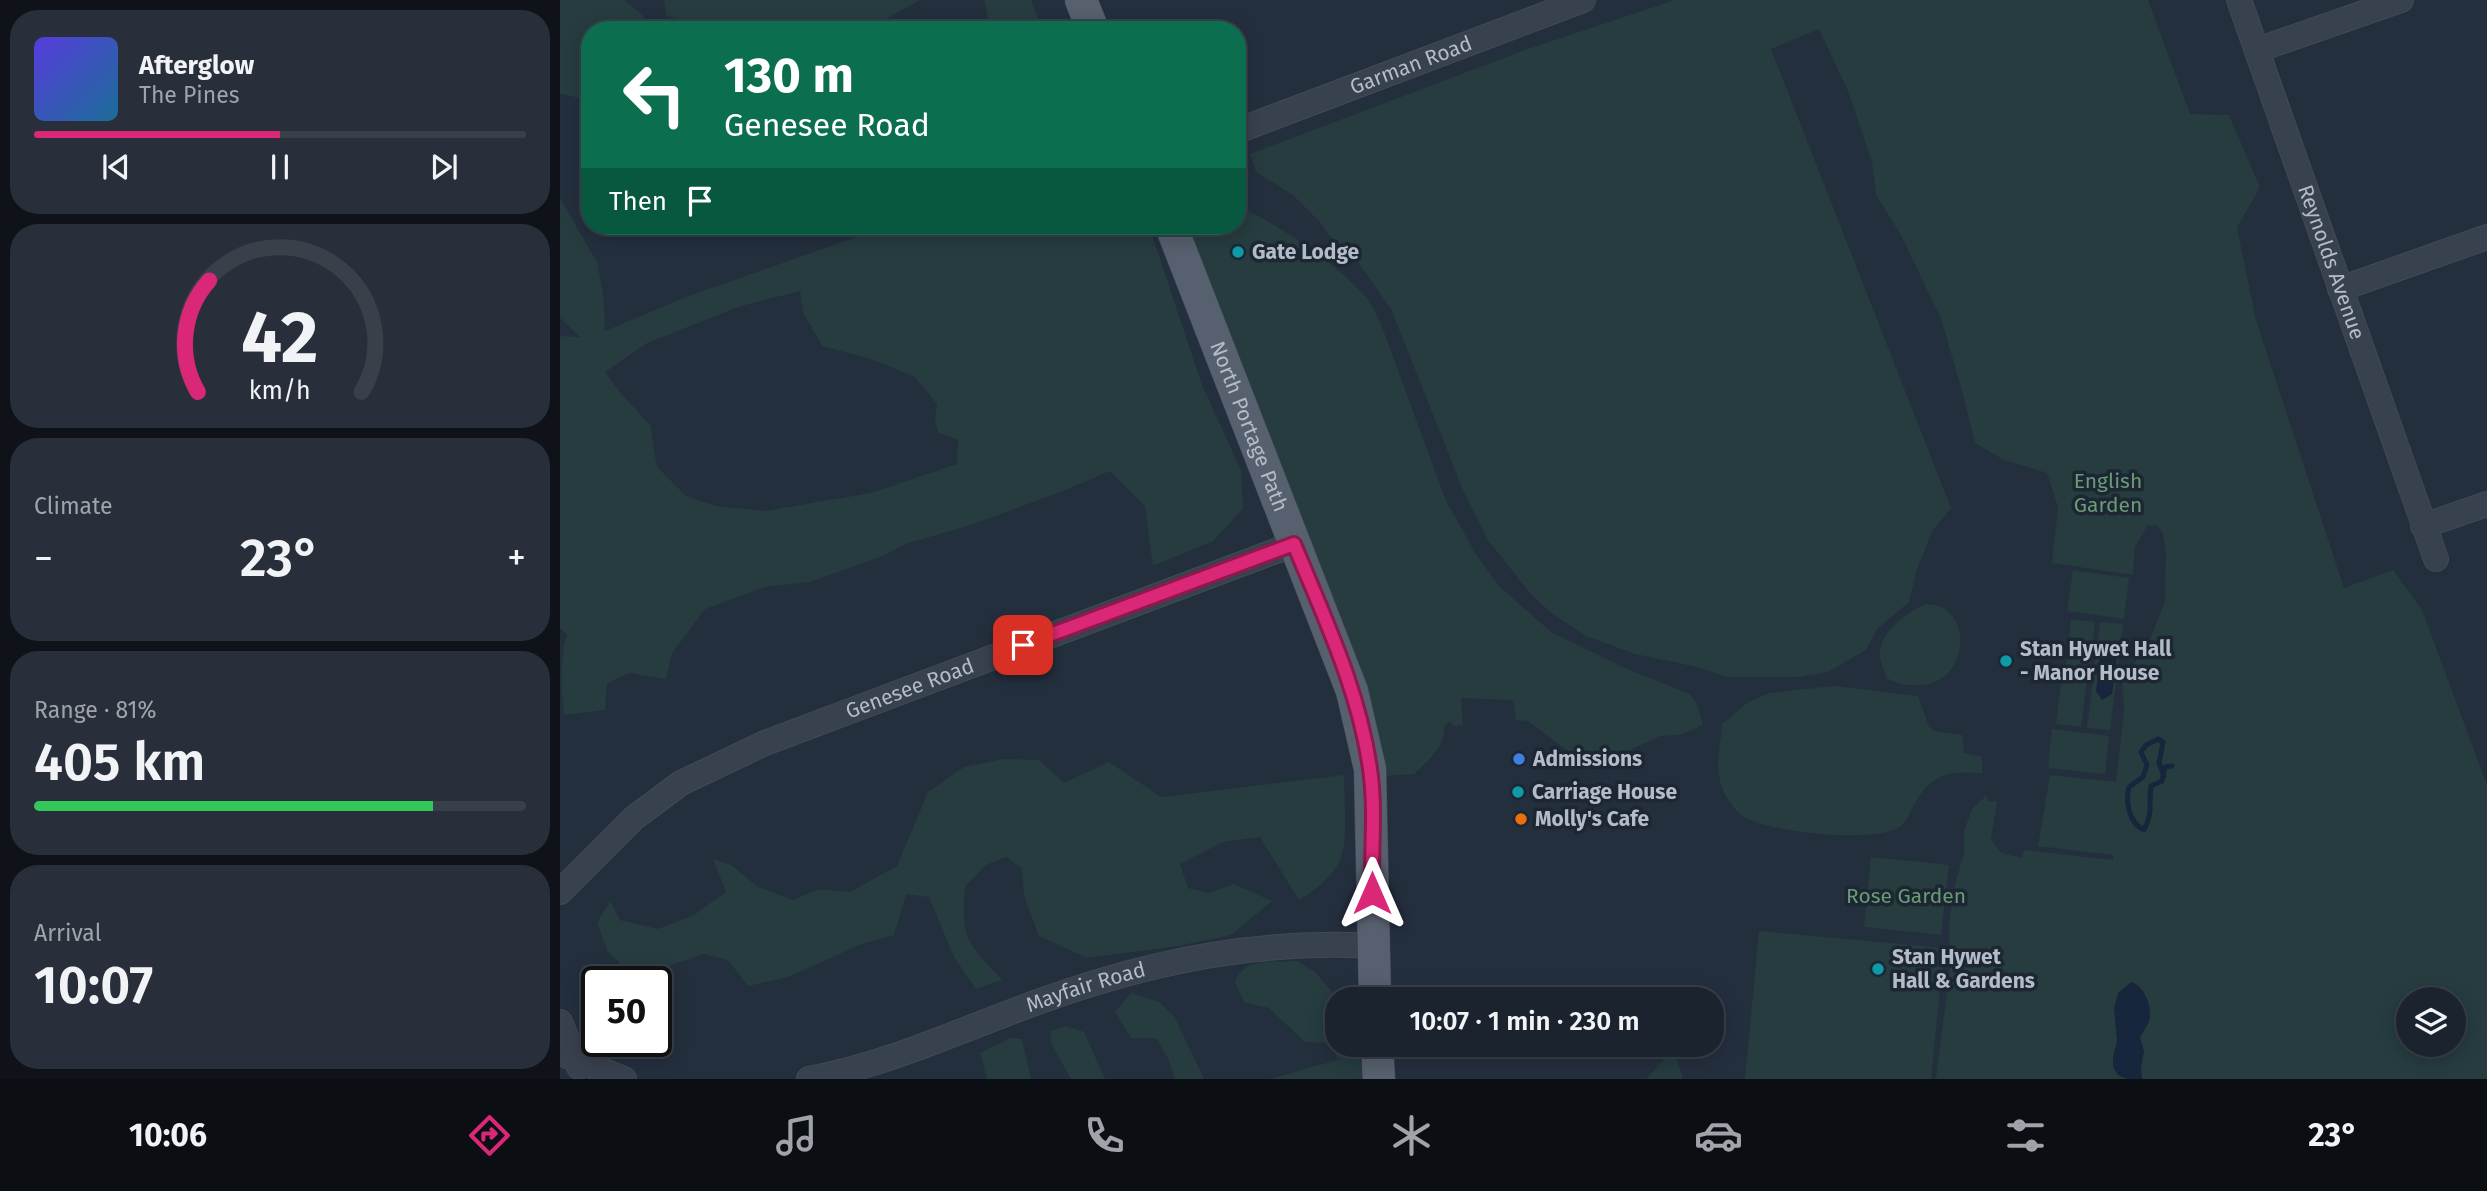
<!DOCTYPE html>
<html lang="en">
<head>
<meta charset="utf-8">
<style>
	body { margin:0; font-family:"Fira Sans",sans-serif; background:#282f3a; color:#f1f3f6; height:100vh; display:flex; flex-direction:column; font-size:26px; white-space:nowrap }
	* { box-sizing:border-box; margin:0 }
	p { font-size:23px; color:#a0a4aa }
	.icon { flex:none; width:38px; height:38px; fill:none; stroke:currentColor; stroke-width:2; stroke-linecap:round; stroke-linejoin:round }
	.map { position:relative; flex:1; overflow:hidden }
	.drawer { display:flex; flex-direction:column; gap:10px; padding:10px; background:#0f1319; width:560px }
	.drawer>* { flex:none }
	.hud { position:absolute; left:21px; top:21px; width:665px; height:214px; border-radius:28px; box-shadow:0 4px 18px #0003,0 0 0 2px #39404a; background:#0b6e4f; color:#fff; overflow:hidden }
	.tools { position:absolute; left:1836px; top:987px; display:grid; gap:14px }
	.tools a { display:grid; place-items:center; width:70px; height:70px; border-radius:50%; background:#1b232e; box-shadow:0 4px 18px #0003,0 0 0 2px #39404a; font-size:35px }
	.speed { position:absolute; left:21px; top:966px; display:flex; gap:14px; font-size:35px; font-weight:700; text-align:center }
	.speed>* { display:grid; place-content:center; width:91px; height:91px; border-radius:50%; background:#1b232e; box-shadow:0 4px 18px #0003,0 0 0 2px #39404a; line-height:1 }
	.speed .limit { border:4px solid #111; border-radius:10px; background:#fff; color:#111 }
	.pin { position:absolute; display:grid; place-items:center; width:60px; height:60px; color:#fff; margin:-30px; border-radius:14px; box-shadow:0 4px 10px #0006 }
	.me { position:absolute; width:77px; margin:-38px; rotate:0deg; stroke-linejoin:round; filter:drop-shadow(0 0 5px #0008) }
	.turn { display:flex; align-items:center; gap:24px; height:147px; padding:0 28px; font-size:32px }
	.turn .icon { width:91px; height:91px; stroke-width:2.5 }
	.turn b { display:block; font-size:49px; line-height:60px }
	.then { display:flex; align-items:center; height:66px; padding:0 28px; background:#0003; gap:14px; font-size:26px }
	.big { font-size:52px; font-weight:600; line-height:1.1 }
	.drawer .tile { flex:1; display:flex; flex-direction:column; justify-content:center; gap:10px; min-width:0; padding:0 24px; border-radius:28px; background:#282f3a }
	.drawer .dial { align-items:center; gap:0 }
	.dial svg { height:182px; overflow:visible; fill:none; stroke:#39404a; stroke-width:7; stroke-linecap:round; text-anchor:middle }
	.dial text { fill:#f1f3f6; stroke:none }
	.song { display:flex; align-items:center; gap:21px }
	.cover { width:84px; height:84px; border-radius:10px; background:linear-gradient(135deg,hsl(250 70% 55%),hsl(200 70% 35%)) }
	.played { height:7px; border-radius:4px; background:linear-gradient(90deg,#db2777 50%,#39404a 50%) }
	.keys { display:flex; justify-content:space-around; direction:ltr }
	.heat { display:flex; justify-content:space-between; align-items:center; font-size:38px; direction:ltr }
	.charge { height:10px; border-radius:5px; background:linear-gradient(90deg,#34c759 81%,#39404a 0) }
	.trip { position:absolute; left:765px; top:987px; width:399px; height:70px; border-radius:28px; background:#1b232e; box-shadow:0 4px 18px #0003,0 0 0 2px #39404a; font-weight:600; line-height:70px; text-align:center }
	.dock { display:flex; height:112px; justify-content:space-around; align-items:center; background:#0b0e12; color:#a0a4aa }
	.dock .icon { width:49px; height:49px }
	.dock .selected { color:#db2777 }
	.dock b { font-size:32px; color:#f1f3f6 }
	main { display:flex; flex:1; min-height:0 }
	.map>svg:first-child { display:block }
</style>
</head>
<body>
<main>
<section class="drawer">
<div class="tile">
<div class="song"><i class="cover"></i><div><b>Afterglow</b><p>The Pines</p></div></div>
<div class="played"></div>
<div class="keys"><svg class="icon" aria-label="previous" viewBox="0 0 24 24"><path d="M18 5L8 12l10 7zM5 5v14"/></svg><svg class="icon" aria-label="pause" viewBox="0 0 24 24"><path d="M8 5v14M16 5v14"/></svg><svg class="icon" aria-label="next" viewBox="0 0 24 24"><path d="M6 5l10 7-10 7zM19 5v14"/></svg></div>
</div>
<div class="tile dial"><svg viewBox="0 0 100 80">
<path d="M14 69A42 42 0 1 1 86 69"/>
<path d="M14 69A42 42 0 0 1 19 20" stroke="#db2777"/>
<text x="50" y="56" font-size="32" font-weight="700">42</text>
<text x="50" y="72" font-size="11">km/h</text>
</svg></div>
<div class="tile"><p>Climate</p>
<div class="heat"><a>−</a><b class="big">23°</b><a>+</a></div>
</div>
<div class="tile"><p>Range · 81%</p><b class="big">405 km</b><div class="charge"></div></div>
<div class="tile"><p>Arrival</p><b class="big">10:07</b></div>
</section>
<div class="map">
<svg width="1927" height="1079" viewBox="0 0 1927 1079">
	<rect width="100%" height="100%" fill="#242f3e"/>
	<path fill="#263c3f" fill-rule="evenodd" d="M0 0H64L83 16 88 30H30V101L0 93Z
		M104 0H360L313 26 271 25 253 30H143L106 15Z
		M424 0H471L482 30H431Z
		M1115 0H1588L1630 114 1669 115 1700 187 1677 228 1696 320 1784 588 1833 570 1862 610 1927 785V1079H1376L1390 968 1389 924 1394 889 1404 853V831L1412 809 1427 795V801L1437 802 1431 839 1441 853 1462 858 1464 850 1553 860V855L1478 846 1490 775 1556 782 1564 711 1562 681 1589 642 1605 601 1606 551 1603 533 1597 525 1587 526 1575 547 1573 575 1492 563 1498 507 1487 473 1444 460 1415 443 1401 387 1381 319 1341 235 1316 195 1312 162 1288 91 1259 29 1211 49 1391 508 1373 530 1357 569 1349 602 1318 628 1306 650 1268 672 1239 677H1167L1137 667 1075 654 1026 636 990 612 969 592 928 540 905 495 831 309 796 259 770 236 759 221 733 195 696 172 690 154 965 50ZM1848 999H1894V1045H1848Z
		M0 198 38 264 44 303 45 331 126 297 328 226H589L642 385 681 470 683 509 653 541 593 566 585 506 550 471 508 489 408 526 348 543 323 556 250 582 205 587 145 609 112 653 106 679 69 673 47 684 45 710 5 715C0 697 0 654 7 635L0 628V336L20 337 0 318ZM240 291 243 312 262 346 308 358 355 377 377 404 375 422 379 433 398 440 397 464 311 493 205 511 156 506 126 496 97 467 90 425 59 391 45 372 87 343 181 306Z
		M678 205C723 229 770 258 805 296 812 304 816 315 821 324L886 501 916 554 939 586 991 632 1065 668 1130 694 1137 704 1143 725 1120 735 1100 736 1044 762 1030 764 1012 754 968 721 956 720 953 700 901 698 903 725 893 726 890 721 885 725C885 748 869 759 854 774L825 776 627 226H677Z
		M1513 570 1569 578 1564 619 1507 611Z
		M1367 604C1372 605 1379 605 1383 608 1415 627 1401 686 1358 685 1346 685 1338 685 1327 678 1324 670 1319 660 1320 651 1321 631 1350 610 1367 604Z
		M1511 619 1535 622 1529 669 1506 667Z
		M1540 622 1563 624 1550 730 1527 728Z
		M1502 676 1527 679 1521 727 1496 724Z
		M1274 686 1358 696 1369 727 1375 731 1402 735 1404 753 1422 757V773C1390 771 1372 773 1355 803 1351 810 1347 821 1341 826 1318 844 1202 833 1180 814 1174 809 1164 795 1162 787 1154 767 1161 744 1162 724L1187 703 1209 693Z
		M1492 729 1549 736 1545 774 1488 768Z
		M444 759 479 760 504 783 549 762 601 797 784 775C784 798 788 838 781 858 776 873 752 894 739 900L700 837 663 842 620 864 628 888 648 893 674 884 712 901 671 935 618 946 527 958 479 936 464 896 462 868 446 857 426 865 405 887C401 941 407 942 442 980L416 989 394 957 369 897 346 894 334 935 304 943 228 977 188 986 168 960 144 954 99 969 72 974 48 952 37 923 50 901 60 920 98 929 134 915 166 892 153 859 171 865 198 887 233 900 259 889 290 892 337 866 368 792 404 767Z
		M1311 857 1389 865 1381 935 1304 927Z
		M1199 931 1384 948 1371 1079H1185Z
		M738 961 755 972 778 999 777 1045H796L805 1079H710L777 1060 774 1043 745 1042 709 1008 685 1003 675 983C683 956 714 963 738 961Z
		M571 993 599 1002 614 1016 644 1079H615L608 1058 596 1038H571L555 1012Z
		M506 1026 524 1032 545 1079H511L491 1043 490 1031Z
		M451 1038 462 1039 471 1079H427L420 1053Z
		M1114 1049 1123 1079H1086L1087 1078Z"/>
	<path fill="#17263c" d="M1545 650H1552L1557 657 1552 694 1542 700 1536 691 1540 655Z
		M1571 982C1585 986 1593 1008 1589 1021 1587 1027 1583 1032 1580 1037L1584 1051 1581 1067 1582 1079H1567L1558 1075 1553 1067V1057L1557 1041 1554 1008 1558 993Z"/>
	<g fill="none" stroke-linecap="round" stroke-linejoin="round">
		<path stroke="#17263c" stroke-width="5" d="M1604 776 1599 763 1603 742 1598 739 1586 745 1581 752 1587 765 1583 777 1569 787C1565 802 1569 823 1584 830 1594 809 1588 806 1591 786L1602 781 1605 767 1612 766"/>
		<g stroke="#414a57" stroke-width="26">
			<g id="minor">
				<path id="s1" d="M1679 0 1876 559"/>
				<path d="M1697 50 1841 0"/>
				<path id="s2" d="M677 131 1023 0"/>
				<path d="M1780 289 1927 237"/>
				<path d="M1863 526 1927 504"/>
				<path id="s3" d="M0 892 74 818 121 783 205 743 734 544"/>
				<path d="M0 1022 19 1067"/>
				<path d="M0 1053 64 1079"/>
				<path id="s4" d="M249 1079C327 1065 400 1030 475 1003 583 963 696 939 812 946"/>
			</g>
		</g>
		<g stroke="#414a57" stroke-width="33">
			<g id="major">
				<path d="M521 0 533 30"/>
				<path id="s5" d="M611 226 792 691 810 769 815 999"/>
				<path d="M817 1045 819 1079"/>
			</g>
		</g>
		<use href="#minor" stroke="#38414e" stroke-width="24"/>
		<use href="#major" stroke="#56606e" stroke-width="32"/>
	</g>
	<g fill="none" stroke-linecap="round" stroke-linejoin="round">
		<g stroke="#8e194d" stroke-width="18">
			<path id="route" d="M463 645 734 544C764 617 799 690 810 769 816 809 811 852 812 893"/>
		</g>
		<use href="#route" stroke="#db2777" stroke-width="12"/>
	</g>
	<g fill="#0f9aa8" stroke="#1d2633" stroke-width="2.5">
		<circle cx="678" cy="252" r="7"/>
		<circle cx="1446" cy="661" r="7"/>
		<circle cx="958" cy="792" r="7"/>
		<circle cx="1318" cy="969" r="7"/>
	</g>
	<circle fill="#3f7fe0" stroke="#1d2633" stroke-width="2.5" cx="959" cy="759" r="7"/>
	<circle fill="#e8710a" stroke="#1d2633" stroke-width="2.5" cx="961" cy="819" r="7"/>
	<g text-anchor="middle" stroke-width="7" stroke-linejoin="round" paint-order="stroke">
		<g font-size="21" fill="#b4bcc9" stroke="#1d2633">
			<text dy="7" stroke="none"><textPath href="#s2" startOffset="186">Garman Road</textPath></text>
			<text dy="7" stroke="none"><textPath href="#s1" startOffset="278">Reynolds Avenue</textPath></text>
			<text dy="7" stroke="none"><textPath href="#s5" startOffset="215">North Portage Path</textPath></text>
			<text dy="7" stroke="none"><textPath href="#s3" startOffset="411">Genesee Road</textPath></text>
			<text dy="7" stroke="none"><textPath href="#s4" startOffset="292">Mayfair Road</textPath></text>
		</g>
		<g font-size="21" font-weight="bold" fill="#b4bcc9" stroke="#1d2633" text-anchor="start">
			<text x="692" y="259">Gate Lodge</text>
			<text x="1460" y="656">Stan Hywet Hall<tspan x="1460" dy="24">- Manor House</tspan></text>
			<text x="973" y="766">Admissions</text>
			<text x="972" y="799">Carriage House</text>
			<text x="975" y="826">Molly's Cafe</text>
			<text x="1332" y="964">Stan Hywet<tspan x="1332" dy="24">Hall &amp; Gardens</tspan></text>
		</g>
		<g font-size="21" fill="#6b9a76" stroke="#1d2633">
			<text x="1548" y="488">English<tspan x="1548" dy="24">Garden</tspan></text>
			<text x="1346" y="903">Rose Garden</text>
		</g>
	</g>
</svg>
<div class="tools">
<a><svg class="icon" aria-label="layers" viewBox="0 0 24 24"><path d="M12 4l9 5-9 5-9-5zM3 14l9 5 9-5"/></svg></a>
</div>
<div class="speed"><div class="limit">50</div></div>
<div class="pin" style="left:463px;top:645px;background:#d93025"><svg class="icon" aria-label="arrive" viewBox="0 0 24 24"><path d="M6 21V4h12l-3 4 3 4H6"/></svg></div>
<svg class="me" style="left:812px;top:893px" viewBox="-20 -20 40 40"><path d="M0-17L14 15 0 8-14 15z" fill="#db2777" stroke="#fff" stroke-width="4"/></svg>
<div class="trip">10:07 · 1 min · 230 m</div>
<div class="hud">
<div class="turn"><svg class="icon" aria-label="left" viewBox="0 0 24 24"><path d="M17 20v-9H6M10 6l-5 5 5 5"/></svg><div><b>130 m</b>Genesee Road</div></div>
<div class="then">Then<svg class="icon" aria-label="arrive" viewBox="0 0 24 24"><path d="M6 21V4h12l-3 4 3 4H6"/></svg></div>
</div>
</div>
</main>
<nav class="dock">
<b>10:06</b>
<svg class="icon selected" aria-label="directions" viewBox="0 0 24 24"><path d="M12 3l9 9-9 9-9-9zM9 14v-3h6M13 9l2 2-2 2"/></svg>
<svg class="icon" aria-label="music" viewBox="0 0 24 24"><path d="M9 18V5l10-2v13"/><circle cx="6" cy="18" r="3"/><circle cx="16" cy="16" r="3"/></svg>
<svg class="icon" aria-label="phone" viewBox="0 0 24 24"><path d="M5 4h4l2 5-3 2q2 4 5 5l2-3 5 2v4C11 20 4 13 5 4z"/></svg>
<svg class="icon" aria-label="climate" viewBox="0 0 24 24"><path d="M12 3v18M4 7l16 10M4 17L20 7"/></svg>
<svg class="icon" aria-label="car" viewBox="0 0 24 24"><path d="M5 17H2v-5l4-1 3-4h7l3 4 3 1v5h-3M9 17h6M6 11h13"/><circle cx="7" cy="17" r="2"/><circle cx="17" cy="17" r="2"/></svg>
<svg class="icon" aria-label="filters" viewBox="0 0 24 24"><path d="M4 7h16M4 17h16"/><circle cx="9" cy="7" r="2"/><circle cx="15" cy="17" r="2"/></svg>
<b>23°</b>
</nav>
</body>
</html>
